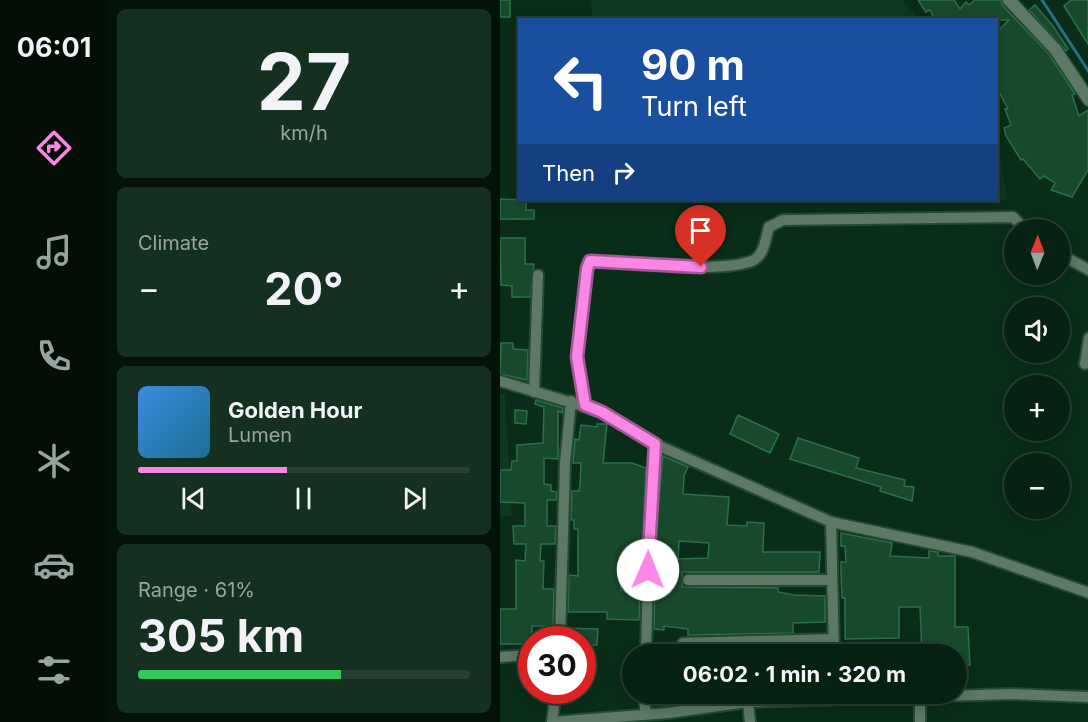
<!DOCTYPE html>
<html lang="en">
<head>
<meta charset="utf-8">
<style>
	body { margin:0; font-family:Inter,sans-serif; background:#152f20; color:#f1f3f6; height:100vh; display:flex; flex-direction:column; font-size:22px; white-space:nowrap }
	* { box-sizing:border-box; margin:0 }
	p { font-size:20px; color:#98a49f }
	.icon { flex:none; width:33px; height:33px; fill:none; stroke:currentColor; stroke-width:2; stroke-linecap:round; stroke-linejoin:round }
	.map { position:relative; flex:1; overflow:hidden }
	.side { display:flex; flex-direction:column; gap:9px; padding:9px; background:#04130a; width:392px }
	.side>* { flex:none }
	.guide { position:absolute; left:18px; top:18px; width:480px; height:183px; border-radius:0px; box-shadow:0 3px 15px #0003,0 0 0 2px #283f32; background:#1a4fa0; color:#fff; overflow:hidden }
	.needle { width:39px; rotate:1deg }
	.buttons { position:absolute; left:504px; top:219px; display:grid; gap:12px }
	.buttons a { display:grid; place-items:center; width:66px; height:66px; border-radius:50%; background:#072212; box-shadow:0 3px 15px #0003,0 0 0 2px #283f32; font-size:30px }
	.speed { position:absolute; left:18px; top:626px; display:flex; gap:12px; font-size:30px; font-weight:700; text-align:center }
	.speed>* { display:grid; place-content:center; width:78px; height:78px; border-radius:50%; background:#072212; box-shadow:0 3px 15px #0003,0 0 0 2px #283f32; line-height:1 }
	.speed .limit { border:9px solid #d22; background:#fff; color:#111 }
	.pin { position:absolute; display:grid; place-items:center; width:51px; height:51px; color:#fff; margin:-62px -26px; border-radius:50% 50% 50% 0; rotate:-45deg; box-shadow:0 0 6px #0007 }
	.pin .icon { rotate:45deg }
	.me { position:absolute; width:66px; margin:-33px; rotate:1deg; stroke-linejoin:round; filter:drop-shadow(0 0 4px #0008) }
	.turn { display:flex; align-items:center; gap:21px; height:126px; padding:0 24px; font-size:27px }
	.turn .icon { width:78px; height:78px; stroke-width:2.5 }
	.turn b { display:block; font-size:42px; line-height:51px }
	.then { display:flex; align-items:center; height:57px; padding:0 24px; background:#0003; gap:12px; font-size:22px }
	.big { font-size:45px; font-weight:700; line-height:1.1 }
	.side .tile { flex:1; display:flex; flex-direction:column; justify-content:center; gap:9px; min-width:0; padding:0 21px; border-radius:9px; background:#152f20 }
	.side .dial { align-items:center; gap:0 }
	.dial b { font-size:78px; line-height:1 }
	.song { display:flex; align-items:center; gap:18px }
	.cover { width:72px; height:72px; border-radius:9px; background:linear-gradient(135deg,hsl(210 70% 55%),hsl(200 70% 35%)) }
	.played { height:6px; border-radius:3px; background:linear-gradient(90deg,#fa87e6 45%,#283f32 45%) }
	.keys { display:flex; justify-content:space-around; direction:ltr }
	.heat { display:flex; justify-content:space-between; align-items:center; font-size:33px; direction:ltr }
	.charge { height:9px; border-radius:4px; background:linear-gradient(90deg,#34c759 61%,#283f32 0) }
	.trip { position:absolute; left:122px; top:644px; width:345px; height:60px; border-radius:30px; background:#072212; box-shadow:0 3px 15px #0003,0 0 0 2px #283f32; font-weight:700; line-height:60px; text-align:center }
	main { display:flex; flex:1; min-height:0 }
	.dock { display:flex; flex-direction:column; width:108px; justify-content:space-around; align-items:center; background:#030e07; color:#98a49f }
	.dock .icon { width:42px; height:42px }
	.dock .on { color:#fa87e6 }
	.dock b { font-size:27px; color:#f1f3f6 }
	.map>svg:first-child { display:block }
</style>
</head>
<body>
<main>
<nav class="dock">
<b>06:01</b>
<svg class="icon on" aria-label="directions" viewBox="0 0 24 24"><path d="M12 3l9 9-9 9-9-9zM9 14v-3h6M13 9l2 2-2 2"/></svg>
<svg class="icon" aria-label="music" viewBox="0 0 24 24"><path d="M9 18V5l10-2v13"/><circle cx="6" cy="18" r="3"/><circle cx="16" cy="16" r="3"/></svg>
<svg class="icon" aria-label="phone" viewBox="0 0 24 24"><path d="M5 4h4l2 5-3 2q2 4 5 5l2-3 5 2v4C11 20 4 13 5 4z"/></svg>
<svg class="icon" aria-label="climate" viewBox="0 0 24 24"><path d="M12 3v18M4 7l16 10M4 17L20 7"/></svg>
<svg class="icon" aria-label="car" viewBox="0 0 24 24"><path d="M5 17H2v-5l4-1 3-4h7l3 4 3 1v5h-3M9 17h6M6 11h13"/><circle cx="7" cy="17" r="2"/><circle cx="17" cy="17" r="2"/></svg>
<svg class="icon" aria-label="filters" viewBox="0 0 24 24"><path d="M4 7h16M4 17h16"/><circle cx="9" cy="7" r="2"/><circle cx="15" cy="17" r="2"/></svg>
</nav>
<section class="side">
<div class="tile dial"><b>27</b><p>km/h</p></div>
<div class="tile"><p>Climate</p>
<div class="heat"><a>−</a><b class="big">20°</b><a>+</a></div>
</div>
<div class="tile">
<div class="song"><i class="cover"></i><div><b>Golden Hour</b><p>Lumen</p></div></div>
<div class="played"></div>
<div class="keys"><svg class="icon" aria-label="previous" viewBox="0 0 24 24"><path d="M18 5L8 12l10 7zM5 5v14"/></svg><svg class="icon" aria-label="pause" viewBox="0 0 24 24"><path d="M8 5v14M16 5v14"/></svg><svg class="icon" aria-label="next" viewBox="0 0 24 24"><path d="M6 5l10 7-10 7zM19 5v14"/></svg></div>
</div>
<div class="tile"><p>Range · 61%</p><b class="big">305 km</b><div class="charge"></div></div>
</section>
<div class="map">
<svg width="589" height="722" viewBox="0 0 589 722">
	<rect width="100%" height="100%" fill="#092d18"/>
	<path fill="#0f3820" d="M91 0H402L419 19H92Z
		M497 141 508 200 260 203V200H496Z
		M0 393 5 395 12 516H0Z"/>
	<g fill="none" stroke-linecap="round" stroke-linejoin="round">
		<path stroke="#267181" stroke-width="3" d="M542 0 589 72"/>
	</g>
	<path fill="#174a2c" stroke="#2c7047" stroke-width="1.5" fill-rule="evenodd" d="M0 0H10V17H0Z
		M418 0H454L460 9 466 2 469 5 475 0H501L503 6 549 54 575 94 572 95 579 116 588 110V170L572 197 551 190 555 183 544 176 540 179 523 159 521 160 506 136 504 128 511 125 505 109H508L496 86V47L499 46 496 33 509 20H435L430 10 426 12Z
		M571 0H588V44L564 6Z
		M535 5 553 26 568 49 566 51 529 10Z
		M0 199 26 200V210H34V219H0Z
		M0 238H25V264H34L30 297H12V286L1 285Z
		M1 343H13V349L28 350 27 380 0 374Z
		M36 400 63 408 62 413 58 411V459L44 458V484L51 485V491L57 492 56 500H47V526H56L55 544H41L40 561H44L43 589H54L53 626H32V644H0V609H16V560L25 561 26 544H14L13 526H25V503L0 502V470H11L12 461H17V445L43 443 44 407 35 404Z
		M15 410 27 411 26 424 15 423Z
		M238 415 279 434 270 453 230 434Z
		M97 424H107L103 463H132L146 468 141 564H121V590L140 591 139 620 107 619V612H68L69 575 78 576V529H74V520H71L72 491H79L80 486 81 463H73L75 439 79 440 81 425 97 427Z
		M298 438 359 458 356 468 405 480 404 486 414 487 412 501 380 491 381 487 290 459Z
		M163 456 188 467 184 476 183 494 229 497 227 525 247 526V522L264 523 263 552H320L319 572H182V587L278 588V592L294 595 325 596V622L293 623V633L188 635V629L164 626V630L154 629 156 528ZM179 541 209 543 208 558 178 559Z
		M341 533 392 543 390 556 429 558V551L438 552V556H455V627H468L470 665 456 666V654H422L420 607H399V638L345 639V598H342L341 573V562H346L345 546H341Z
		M68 628 98 629 97 645H82V639H68Z"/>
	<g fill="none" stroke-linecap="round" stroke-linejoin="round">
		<g stroke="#254934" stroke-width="14">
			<path id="minor" d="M560 254 589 270
				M585 364 589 338
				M0 381 102 412 155 444 331 522 472 552 589 593
				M34 392 38 275
				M85 405 77 357 87 269 90 261C125 263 226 274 254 260 264 255 266 237 269 227L283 220 513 217 526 230
				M331 522 334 654
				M188 580H330
				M60 639 65 463 71 401
				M183 643 334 639
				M146 654 149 528 155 444
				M0 657 32 655
				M420 697V722
				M248 702 250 722
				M145 715V693
				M52 722 168 713 248 702 512 694 589 697
				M52 722 56 690"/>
		</g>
		<g stroke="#254934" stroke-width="15">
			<path id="tertiary" d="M509 0 555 49 589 100"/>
		</g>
		<use href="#minor" stroke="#5d7865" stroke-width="10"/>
		<use href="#tertiary" stroke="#5d7865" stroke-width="12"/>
	</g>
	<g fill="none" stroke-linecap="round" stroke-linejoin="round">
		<g stroke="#a25896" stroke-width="15">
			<path id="route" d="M148 570 155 444 102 412 85 405 77 357 87 269 90 261 201 267"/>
		</g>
		<use href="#route" stroke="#fa87e6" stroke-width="10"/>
	</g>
</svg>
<div class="buttons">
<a><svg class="needle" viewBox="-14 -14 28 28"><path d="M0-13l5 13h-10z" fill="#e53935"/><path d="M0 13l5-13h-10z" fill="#98a49f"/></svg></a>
<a><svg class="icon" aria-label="sound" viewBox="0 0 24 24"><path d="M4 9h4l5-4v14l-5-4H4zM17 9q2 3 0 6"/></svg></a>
<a>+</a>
<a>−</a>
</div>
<div class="speed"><div class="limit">30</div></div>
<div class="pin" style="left:201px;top:267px;background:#d93025"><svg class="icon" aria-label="arrive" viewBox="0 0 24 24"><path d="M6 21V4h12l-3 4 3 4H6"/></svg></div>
<svg class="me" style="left:148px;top:570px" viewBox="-20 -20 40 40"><circle r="19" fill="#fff"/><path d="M0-13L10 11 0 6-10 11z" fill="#fa87e6"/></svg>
<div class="trip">06:02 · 1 min · 320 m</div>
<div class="guide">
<div class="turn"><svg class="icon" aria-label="left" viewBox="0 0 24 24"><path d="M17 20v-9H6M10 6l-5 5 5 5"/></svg><div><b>90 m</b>Turn left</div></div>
<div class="then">Then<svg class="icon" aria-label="right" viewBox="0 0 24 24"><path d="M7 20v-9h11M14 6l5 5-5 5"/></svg></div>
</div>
</div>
</main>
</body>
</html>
